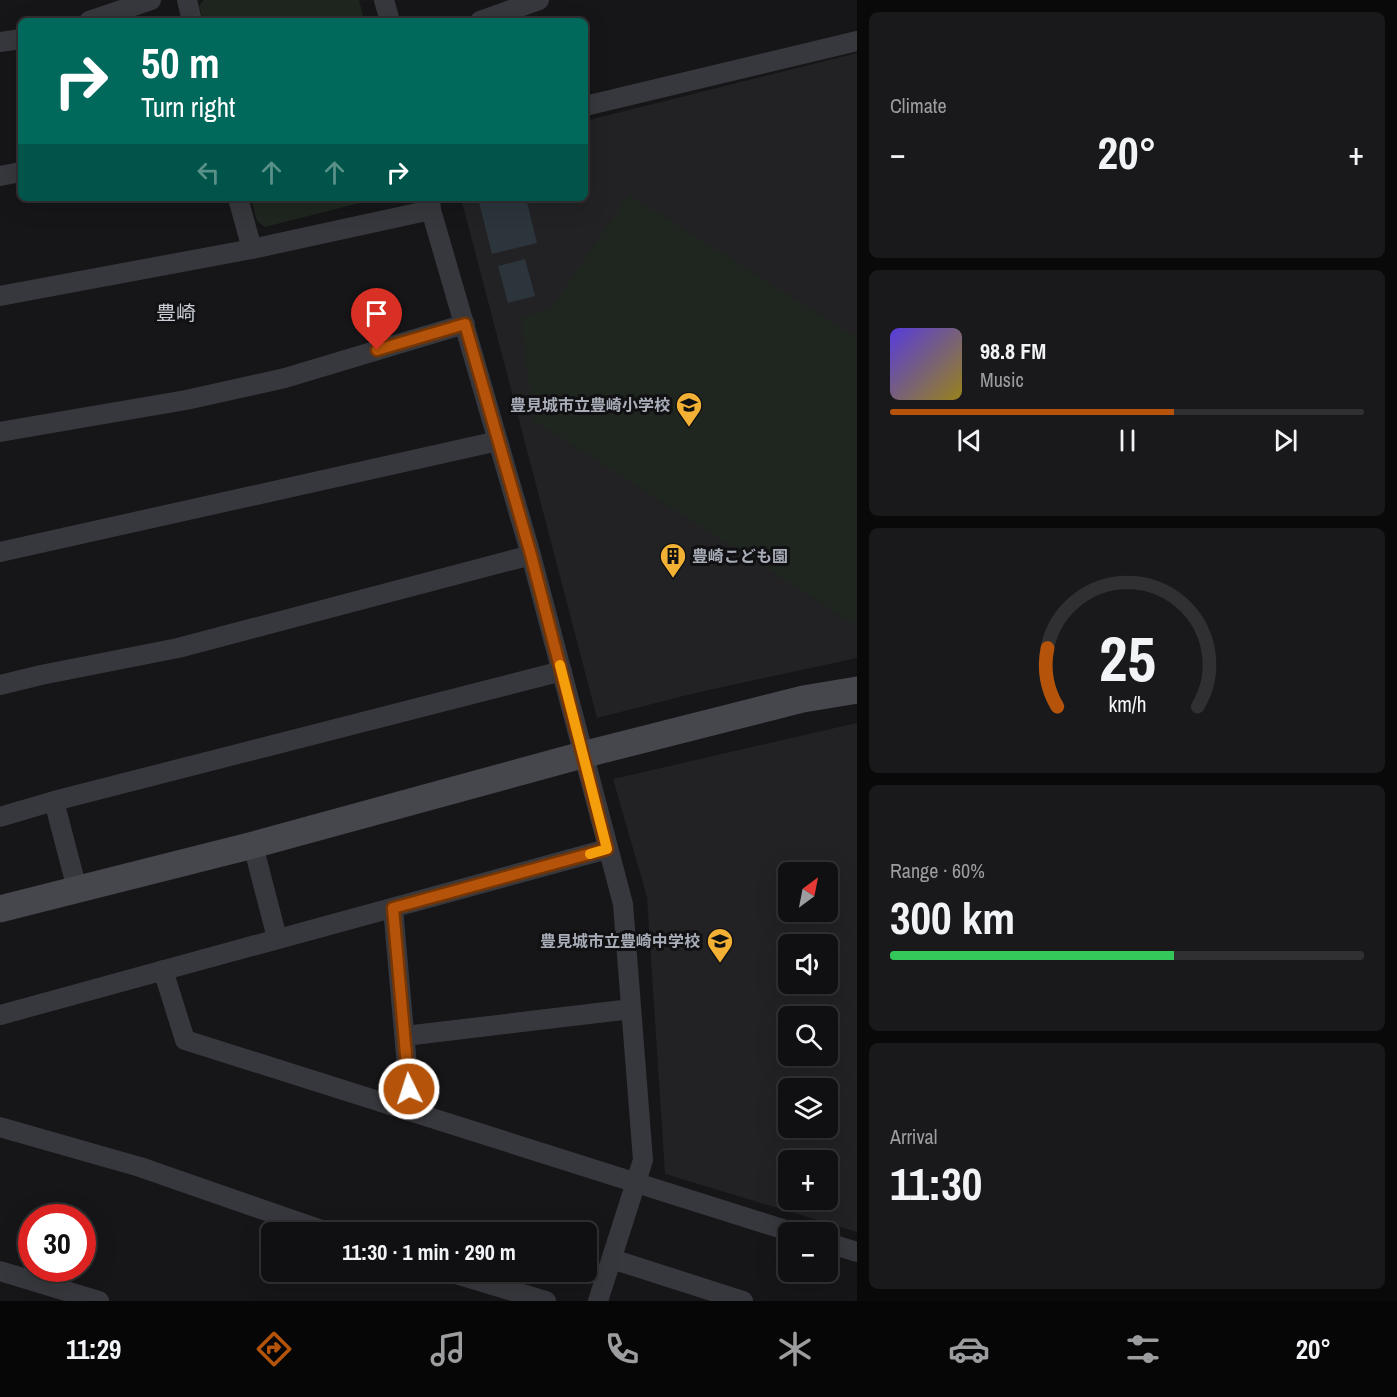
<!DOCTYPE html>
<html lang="en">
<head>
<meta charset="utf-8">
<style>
	body { margin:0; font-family:"Archivo Narrow","Noto Sans JP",sans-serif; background:#19191b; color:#f1f3f6; height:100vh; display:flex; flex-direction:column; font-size:22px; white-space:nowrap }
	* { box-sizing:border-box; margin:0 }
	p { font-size:20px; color:#9c9d9f }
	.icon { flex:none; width:33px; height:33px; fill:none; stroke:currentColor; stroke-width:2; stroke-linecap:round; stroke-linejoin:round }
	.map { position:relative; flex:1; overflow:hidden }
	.sheet { display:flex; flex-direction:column; gap:12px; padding:12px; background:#09090a; width:540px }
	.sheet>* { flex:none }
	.banner { position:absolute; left:18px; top:18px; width:570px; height:183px; border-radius:9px; box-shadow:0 6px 24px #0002,0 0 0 2px #303032; background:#00695c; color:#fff; overflow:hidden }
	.needle { width:39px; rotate:32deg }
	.tools { position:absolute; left:778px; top:862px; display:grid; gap:12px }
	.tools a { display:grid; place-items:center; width:60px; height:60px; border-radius:9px; background:#101012; box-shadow:0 6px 24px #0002,0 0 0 2px #303032; font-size:30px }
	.speed { position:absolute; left:18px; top:1204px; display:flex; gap:12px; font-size:30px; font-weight:700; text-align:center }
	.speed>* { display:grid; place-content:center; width:78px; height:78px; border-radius:50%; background:#101012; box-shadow:0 6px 24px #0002,0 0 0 2px #303032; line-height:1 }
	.speed .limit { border:9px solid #d22; background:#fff; color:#111 }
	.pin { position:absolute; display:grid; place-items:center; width:51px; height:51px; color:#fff; margin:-62px -26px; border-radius:50% 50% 50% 0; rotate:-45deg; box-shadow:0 0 6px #0007 }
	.pin .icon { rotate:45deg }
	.me { position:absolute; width:66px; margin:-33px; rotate:356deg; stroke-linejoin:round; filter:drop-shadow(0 0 4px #0008) }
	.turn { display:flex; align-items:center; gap:21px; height:126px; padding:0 24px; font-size:27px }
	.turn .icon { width:78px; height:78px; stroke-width:2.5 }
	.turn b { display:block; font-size:42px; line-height:51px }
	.lanes { display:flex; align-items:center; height:57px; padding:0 24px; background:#0003; justify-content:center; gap:30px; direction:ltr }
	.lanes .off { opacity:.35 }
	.big { font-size:45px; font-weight:700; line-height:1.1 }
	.sheet .card { flex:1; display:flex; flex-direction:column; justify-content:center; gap:9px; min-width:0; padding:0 21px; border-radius:9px; background:#19191b }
	.sheet .dial { align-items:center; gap:0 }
	.dial svg { height:156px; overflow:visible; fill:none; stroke:#303032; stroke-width:7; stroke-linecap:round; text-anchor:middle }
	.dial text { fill:#f1f3f6; stroke:none }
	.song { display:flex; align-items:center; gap:18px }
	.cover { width:72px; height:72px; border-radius:9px; background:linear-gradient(135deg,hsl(250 70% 55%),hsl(50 70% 35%)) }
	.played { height:6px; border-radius:3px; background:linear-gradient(90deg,#b45309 60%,#303032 60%) }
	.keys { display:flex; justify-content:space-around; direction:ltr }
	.heat { display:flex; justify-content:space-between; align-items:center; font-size:33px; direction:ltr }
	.charge { height:9px; border-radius:4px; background:linear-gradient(90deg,#34c759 60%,#303032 0) }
	.trip { position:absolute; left:261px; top:1222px; width:336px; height:60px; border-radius:9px; background:#101012; box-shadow:0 6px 24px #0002,0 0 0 2px #303032; font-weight:700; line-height:60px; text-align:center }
	.dock { display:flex; height:96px; justify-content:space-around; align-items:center; background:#060607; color:#9c9d9f }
	.dock .icon { width:42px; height:42px }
	.dock .on { color:#b45309 }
	.dock b { font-size:27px; color:#f1f3f6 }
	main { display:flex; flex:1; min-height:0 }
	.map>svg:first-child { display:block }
</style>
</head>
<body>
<main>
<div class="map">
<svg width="857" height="1301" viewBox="0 0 857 1301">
	<rect width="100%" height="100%" fill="#161618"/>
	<path fill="#222225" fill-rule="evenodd" d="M857 53V658L695 693 597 718 461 198H585V121Z
		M857 723V1232L665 1174 647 897 613 779ZM789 873H828V912H789ZM789 945H828V984H789ZM789 1017H828V1056H789ZM789 1089H828V1128H789ZM789 1161H828V1200H789Z"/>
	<path fill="#1e261f" d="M204 0H359L364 21H203L199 6Z
		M629 195 857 338V626L533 420 521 316 549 311Z
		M251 198H379L265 227 257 221Z"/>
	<path fill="#2c353c" d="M478 198H526L537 243 492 254Z
		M525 259 535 296 508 303 498 266Z"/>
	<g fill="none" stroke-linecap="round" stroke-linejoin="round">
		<path stroke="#37383d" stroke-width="20" d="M187 0 192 21
			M384 0 390 21
			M89 21 151 0
			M480 21 539 0
			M0 42 21 39
			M585 106 857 41
			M0 176 21 172
			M238 198 252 249
			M430 198 431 210 531 555 623 904 643 1160 598 1301
			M0 296 252 249 431 210
			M0 432 186 400 285 378 465 324
			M0 552 498 441
			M0 685 41 675 178 648 531 555
			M54 801 77 889
			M0 817 54 801 562 671
			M253 845 277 938
			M393 908 409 1089 405 1109
			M163 970 185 1040 795 1233
			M0 1015 607 849
			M405 1036 631 1009
			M0 1127 140 1167 330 1233
			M828 1243 857 1252
			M612 1259 743 1301
			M0 1271 99 1301
			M449 1272 546 1301"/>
		<path stroke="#45474d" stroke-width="27" d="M0 909 253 845 582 755 803 699 857 690"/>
	</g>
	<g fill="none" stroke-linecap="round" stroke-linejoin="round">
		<g stroke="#753606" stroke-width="15">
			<path id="route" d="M377 350 465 324 531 555 607 849 393 908 409 1089"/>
		</g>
		<use href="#route" stroke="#b45309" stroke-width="10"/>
		<path stroke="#f59e0b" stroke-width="10" d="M560 665 607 849 590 854"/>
	</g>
	<defs>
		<g id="school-pin" transform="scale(1.35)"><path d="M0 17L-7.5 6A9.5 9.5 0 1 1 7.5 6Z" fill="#f2b134" stroke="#111113"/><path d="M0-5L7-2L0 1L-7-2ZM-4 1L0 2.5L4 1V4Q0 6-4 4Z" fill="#111"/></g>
		<g id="building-pin" transform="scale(1.35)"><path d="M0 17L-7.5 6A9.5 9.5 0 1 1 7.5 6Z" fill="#f2b134" stroke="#111113"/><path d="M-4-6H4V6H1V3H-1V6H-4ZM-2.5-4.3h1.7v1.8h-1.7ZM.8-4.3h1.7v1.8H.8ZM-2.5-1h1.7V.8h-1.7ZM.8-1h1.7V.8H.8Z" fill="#111"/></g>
	</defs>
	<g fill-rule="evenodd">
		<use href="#school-pin" x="689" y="405"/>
		<use href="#building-pin" x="673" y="556"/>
		<use href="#school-pin" x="720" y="941"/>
	</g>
	<g text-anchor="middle" stroke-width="6" stroke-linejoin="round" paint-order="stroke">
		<g font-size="16" font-weight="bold" fill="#a8adb8" stroke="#111113" text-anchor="end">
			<text x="670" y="411">豊見城市立豊崎小学校</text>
			<text x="692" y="562" text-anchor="start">豊崎こども園</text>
			<text x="700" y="947">豊見城市立豊崎中学校</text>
		</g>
		<g font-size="20" fill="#c9ccd4" stroke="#111113">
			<text x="176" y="320">豊崎</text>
		</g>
	</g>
</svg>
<div class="tools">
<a><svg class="needle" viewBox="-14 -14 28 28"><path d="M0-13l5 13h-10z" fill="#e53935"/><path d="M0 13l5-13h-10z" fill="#9c9d9f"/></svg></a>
<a><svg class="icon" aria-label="sound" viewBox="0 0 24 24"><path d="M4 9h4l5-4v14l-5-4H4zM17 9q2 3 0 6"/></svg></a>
<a><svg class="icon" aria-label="search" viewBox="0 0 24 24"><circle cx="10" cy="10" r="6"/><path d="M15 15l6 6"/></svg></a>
<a><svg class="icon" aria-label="layers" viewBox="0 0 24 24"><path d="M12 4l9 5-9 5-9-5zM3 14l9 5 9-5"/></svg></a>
<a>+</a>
<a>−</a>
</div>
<div class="speed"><div class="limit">30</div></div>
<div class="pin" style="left:377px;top:350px;background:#d93025"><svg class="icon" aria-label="arrive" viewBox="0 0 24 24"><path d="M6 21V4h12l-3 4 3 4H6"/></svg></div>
<svg class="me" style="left:409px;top:1089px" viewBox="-20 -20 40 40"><circle r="17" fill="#b45309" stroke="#fff" stroke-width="3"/><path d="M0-11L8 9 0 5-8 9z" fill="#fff"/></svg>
<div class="trip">11:30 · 1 min · 290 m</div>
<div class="banner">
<div class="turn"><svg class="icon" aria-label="right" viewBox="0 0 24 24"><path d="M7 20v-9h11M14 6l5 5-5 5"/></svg><div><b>50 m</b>Turn right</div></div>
<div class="lanes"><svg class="icon off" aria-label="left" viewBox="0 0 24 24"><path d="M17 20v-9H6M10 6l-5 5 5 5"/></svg><svg class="icon off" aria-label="ahead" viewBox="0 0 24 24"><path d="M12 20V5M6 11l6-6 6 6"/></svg><svg class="icon off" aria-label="ahead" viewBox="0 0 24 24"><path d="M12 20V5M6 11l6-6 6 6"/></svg><svg class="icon" aria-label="right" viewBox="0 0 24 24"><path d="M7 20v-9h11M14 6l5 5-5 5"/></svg></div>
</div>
</div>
<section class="sheet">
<div class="card"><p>Climate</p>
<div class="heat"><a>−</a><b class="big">20°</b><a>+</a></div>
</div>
<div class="card">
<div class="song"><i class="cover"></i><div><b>98.8 FM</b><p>Music</p></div></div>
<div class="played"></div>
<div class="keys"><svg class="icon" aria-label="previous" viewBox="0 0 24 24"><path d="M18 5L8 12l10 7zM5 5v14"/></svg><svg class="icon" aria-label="pause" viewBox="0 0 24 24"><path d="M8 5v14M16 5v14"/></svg><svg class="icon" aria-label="next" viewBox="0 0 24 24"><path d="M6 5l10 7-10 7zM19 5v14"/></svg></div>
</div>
<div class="card dial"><svg viewBox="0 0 100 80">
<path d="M14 69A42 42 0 1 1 86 69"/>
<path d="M14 69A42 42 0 0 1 9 39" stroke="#b45309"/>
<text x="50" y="56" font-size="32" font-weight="700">25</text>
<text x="50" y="72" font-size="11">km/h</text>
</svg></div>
<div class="card"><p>Range · 60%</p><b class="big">300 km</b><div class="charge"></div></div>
<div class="card"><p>Arrival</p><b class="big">11:30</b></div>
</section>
</main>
<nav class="dock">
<b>11:29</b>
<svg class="icon on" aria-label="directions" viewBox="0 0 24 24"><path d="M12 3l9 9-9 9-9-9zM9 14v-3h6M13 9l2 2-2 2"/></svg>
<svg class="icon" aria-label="music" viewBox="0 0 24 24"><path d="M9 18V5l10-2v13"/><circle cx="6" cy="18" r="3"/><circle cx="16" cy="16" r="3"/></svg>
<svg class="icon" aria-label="phone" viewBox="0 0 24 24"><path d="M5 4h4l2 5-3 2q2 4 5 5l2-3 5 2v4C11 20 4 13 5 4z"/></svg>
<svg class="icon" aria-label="climate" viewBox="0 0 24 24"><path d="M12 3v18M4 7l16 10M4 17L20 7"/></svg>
<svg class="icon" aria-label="car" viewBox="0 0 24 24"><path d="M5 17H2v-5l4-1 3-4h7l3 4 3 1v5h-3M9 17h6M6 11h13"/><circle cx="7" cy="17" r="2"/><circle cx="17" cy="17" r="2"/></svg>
<svg class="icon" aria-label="filters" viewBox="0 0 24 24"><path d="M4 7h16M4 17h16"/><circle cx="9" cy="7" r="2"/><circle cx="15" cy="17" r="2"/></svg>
<b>20°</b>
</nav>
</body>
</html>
